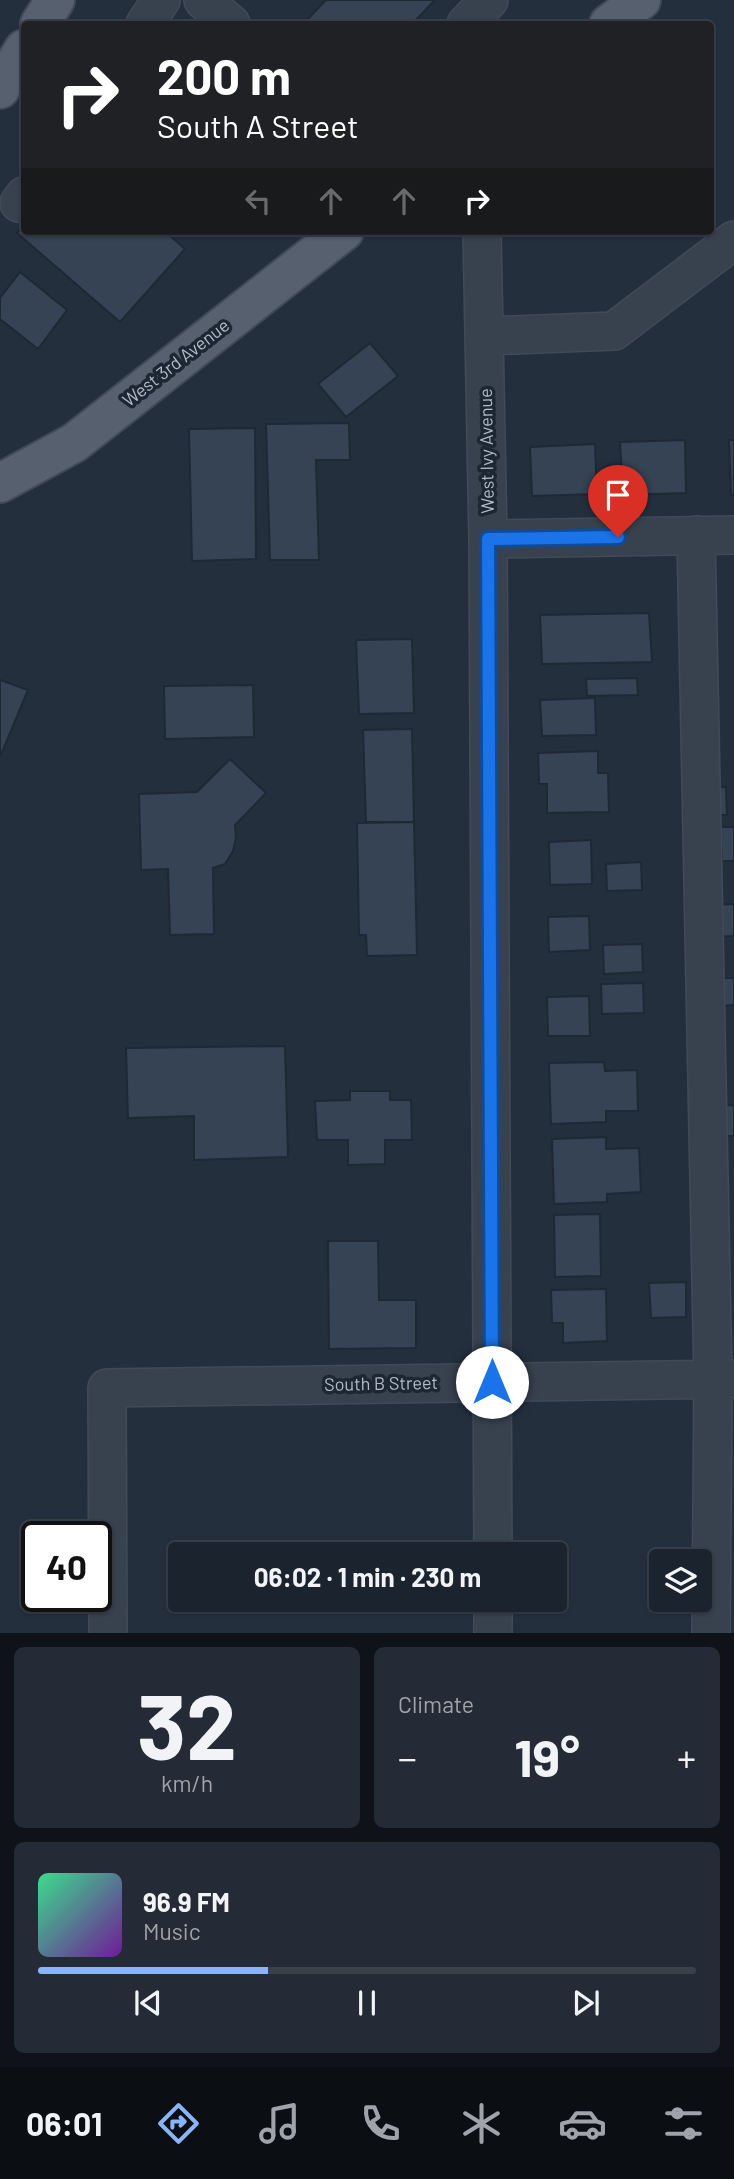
<!DOCTYPE html>
<html lang="en">
<head>
<meta charset="utf-8">
<style>
	body { margin:0; font-family:Barlow,sans-serif; background:#242b36; color:#f1f3f6; height:100vh; display:flex; flex-direction:column; font-size:26px; white-space:nowrap }
	* { box-sizing:border-box; margin:0 }
	p { font-size:23px; color:#a0a4aa }
	.icon { flex:none; width:38px; height:38px; fill:none; stroke:currentColor; stroke-width:2; stroke-linecap:round; stroke-linejoin:round }
	.map { position:relative; height:1633px; overflow:hidden }
	.drawer { display:flex; flex-direction:column; gap:14px; padding:14px; background:#0f1319; flex:1 }
	.drawer>* { flex:none }
	.top-card { position:absolute; left:21px; top:21px; width:693px; height:214px; border-radius:7px; box-shadow:0 2px 5px #0004,0 0 0 2px #39404a; background:#202124; color:#fff; overflow:hidden }
	.controls { position:absolute; left:649px; top:1549px; display:grid; gap:14px }
	.controls a { display:grid; place-items:center; width:63px; height:63px; border-radius:7px; background:#1b232e; box-shadow:0 2px 5px #0004,0 0 0 2px #39404a; font-size:35px }
	.speed { position:absolute; left:21px; top:1521px; display:flex; gap:14px; font-size:35px; font-weight:700; text-align:center }
	.speed>* { display:grid; place-content:center; width:91px; height:91px; border-radius:50%; background:#1b232e; box-shadow:0 2px 5px #0004,0 0 0 2px #39404a; line-height:1 }
	.speed .limit { border:4px solid #111; border-radius:10px; background:#fff; color:#111 }
	.pin { position:absolute; display:grid; place-items:center; width:60px; height:60px; color:#fff; margin:-72px -30px; border-radius:50% 50% 50% 0; rotate:-45deg; box-shadow:0 0 7px #0007 }
	.pin .icon { rotate:45deg }
	.me { position:absolute; width:77px; margin:-38px; rotate:0deg; stroke-linejoin:round; filter:drop-shadow(0 0 5px #0008) }
	.turn { display:flex; align-items:center; gap:24px; height:147px; padding:0 21px; font-size:32px }
	.turn .icon { width:91px; height:91px; stroke-width:2.5 }
	.turn b { display:block; font-size:49px; line-height:60px }
	.lanes { display:flex; align-items:center; height:66px; padding:0 21px; background:#0003; justify-content:center; gap:35px; direction:ltr }
	.lanes .off { opacity:.35 }
	.big { font-size:52px; font-weight:700; line-height:1.1 }
	.drawer .tile { flex:1; display:flex; flex-direction:column; justify-content:center; gap:10px; min-width:0; padding:0 24px; border-radius:10px; background:#242b36 }
	.drawer .dial { align-items:center; gap:0 }
	.dial b { font-size:91px; line-height:1 }
	.song { display:flex; align-items:center; gap:21px }
	.cover { width:84px; height:84px; border-radius:10px; background:linear-gradient(135deg,hsl(150 70% 55%),hsl(280 70% 35%)) }
	.played { height:7px; border-radius:4px; background:linear-gradient(90deg,#8ab4f8 35%,#39404a 35%) }
	.keys { display:flex; justify-content:space-around; direction:ltr }
	.heat { display:flex; justify-content:space-between; align-items:center; font-size:38px; direction:ltr }
	.drawer .tiles { flex:1; display:grid; gap:14px; grid-template-columns:1fr 1fr }
	.tile:last-child { grid-column:span 2 }
	.trip { position:absolute; left:168px; top:1542px; width:399px; height:70px; border-radius:7px; background:#1b232e; box-shadow:0 2px 5px #0004,0 0 0 2px #39404a; font-weight:700; line-height:70px; text-align:center }
	.dock { display:flex; height:112px; justify-content:space-around; align-items:center; background:#0b0e12; color:#a0a4aa }
	.dock .icon { width:49px; height:49px }
	.dock .active { color:#8ab4f8 }
	.dock b { font-size:32px; color:#f1f3f6 }
	.map>svg:first-child { display:block }
</style>
</head>
<body>
<div class="map">
<svg width="734" height="1633" viewBox="0 0 734 1633">
	<rect width="100%" height="100%" fill="#242f3e"/>
	<path fill="#364354" stroke="#1f2835" stroke-width="2" d="M326 0H435L412 24H303Z
		M24 225V231H168L167 233 185 249 120 322 17 233Z
		M20 272 67 310 38 349 0 319V298Z
		M370 343 398 376 346 417 318 384Z
		M349 423 350 460H316L319 560H270L266 424Z
		M255 428 256 559 192 561 189 429Z
		M685 440 686 493 623 495 620 442Z
		M729 440H734V495H731Z
		M595 444 597 494 532 496 530 447Z
		M649 613 652 662 542 664 540 615Z
		M412 639 414 713 359 714 356 640Z
		M637 678 638 695 587 696 586 679Z
		M0 680 28 690 0 757Z
		M253 685 254 737 165 739 164 686Z
		M595 698 596 735 542 736 540 700Z
		M412 729 414 822H366L363 730Z
		M598 751V773H608L609 812 547 813V784H539L538 753Z
		M230 759 266 793 235 825 236 838 233 851 225 864 213 868 214 934 170 935 168 869 141 870 139 794 197 792Z
		M726 787 727 815H706L705 788Z
		M414 822 417 955 367 956 366 935H359L357 823Z
		M720 827H734V861H722Z
		M591 840 592 884 550 885 549 842Z
		M641 862 642 890 607 891 606 864Z
		M734 904V936L709 937 708 905Z
		M589 916 590 950 549 952 548 917Z
		M642 944 643 972 604 974 603 945Z
		M721 978H734V1005L722 1006Z
		M643 983 644 1013 602 1014 601 984Z
		M589 996 590 1036H548L547 997Z
		M285 1046 288 1157 194 1160V1116L128 1118 126 1048Z
		M604 1062 605 1071 637 1070 638 1111H606V1122L551 1124 549 1063Z
		M350 1091H390V1100H411L412 1140H385V1164L348 1165V1140H317L315 1101 350 1100Z
		M734 1105V1136H715L714 1106Z
		M606 1137V1149L639 1148 641 1192 607 1194V1202L554 1204 552 1139Z
		M600 1214 601 1276 555 1277 554 1215Z
		M328 1241H378L379 1300H416V1348L329 1349Z
		M686 1282V1317L651 1318 649 1283Z
		M606 1289 607 1341 563 1343V1323H552L551 1290Z"/>
	<g fill="none" stroke-linecap="round" stroke-linejoin="round">
		<g stroke="#414a57" stroke-width="40">
			<path id="minor" d="M203 0 231 24
				M145 24 161 0
				M466 24 489 0
				M19 203 24 196
				M482 231 488 539 493 1554
				M486 336 614 331 734 240
				M696 535 713 1379 711 1633
				M488 539 734 535
				M493 1600V1633
				M108 1633 107 1388 734 1379"/>
		</g>
		<g stroke="#414a57" stroke-width="42">
			<path id="major" d="M40 24 55 0
				M609 24 641 0
				M0 89 24 49
				M0 483 74 443 344 231"/>
		</g>
		<use href="#minor" stroke="#38414e" stroke-width="37"/>
		<use href="#major" stroke="#56606e" stroke-width="38"/>
	</g>
	<g fill="none" stroke-linecap="round" stroke-linejoin="round">
		<g stroke="#114b97" stroke-width="18">
			<path id="route" d="M492 1382 488 539 618 537"/>
		</g>
		<use href="#route" stroke="#1a73e8" stroke-width="12"/>
	</g>
	<g text-anchor="middle" stroke-width="7" stroke-linejoin="round" paint-order="stroke">
		<g font-size="18" fill="#b4bcc9" stroke="#1d2633">
			<text transform="translate(176 363) rotate(-38)" y="6">West 3rd Avenue</text>
			<text transform="translate(487 451) rotate(-91)" y="6">West Ivy Avenue</text>
			<text transform="translate(381 1384) rotate(-1)" y="6">South B Street</text>
		</g>
	</g>
</svg>
<div class="controls">
<a><svg class="icon" aria-label="layers" viewBox="0 0 24 24"><path d="M12 4l9 5-9 5-9-5zM3 14l9 5 9-5"/></svg></a>
</div>
<div class="speed"><div class="limit">40</div></div>
<div class="pin" style="left:618px;top:537px;background:#d93025"><svg class="icon" aria-label="arrive" viewBox="0 0 24 24"><path d="M6 21V4h12l-3 4 3 4H6"/></svg></div>
<svg class="me" style="left:492px;top:1382px" viewBox="-20 -20 40 40"><circle r="19" fill="#fff"/><path d="M0-13L10 11 0 6-10 11z" fill="#1a73e8"/></svg>
<div class="trip">06:02 · 1 min · 230 m</div>
<div class="top-card">
<div class="turn"><svg class="icon" aria-label="right" viewBox="0 0 24 24"><path d="M7 20v-9h11M14 6l5 5-5 5"/></svg><div><b>200 m</b>South A Street</div></div>
<div class="lanes"><svg class="icon off" aria-label="left" viewBox="0 0 24 24"><path d="M17 20v-9H6M10 6l-5 5 5 5"/></svg><svg class="icon off" aria-label="ahead" viewBox="0 0 24 24"><path d="M12 20V5M6 11l6-6 6 6"/></svg><svg class="icon off" aria-label="ahead" viewBox="0 0 24 24"><path d="M12 20V5M6 11l6-6 6 6"/></svg><svg class="icon" aria-label="right" viewBox="0 0 24 24"><path d="M7 20v-9h11M14 6l5 5-5 5"/></svg></div>
</div>
</div>
<section class="drawer">
<div class="tiles">
<div class="tile dial"><b>32</b><p>km/h</p></div>
<div class="tile"><p>Climate</p>
<div class="heat"><a>−</a><b class="big">19°</b><a>+</a></div>
</div>
<div class="tile">
<div class="song"><i class="cover"></i><div><b>96.9 FM</b><p>Music</p></div></div>
<div class="played"></div>
<div class="keys"><svg class="icon" aria-label="previous" viewBox="0 0 24 24"><path d="M18 5L8 12l10 7zM5 5v14"/></svg><svg class="icon" aria-label="pause" viewBox="0 0 24 24"><path d="M8 5v14M16 5v14"/></svg><svg class="icon" aria-label="next" viewBox="0 0 24 24"><path d="M6 5l10 7-10 7zM19 5v14"/></svg></div>
</div>
</div>
</section>
<nav class="dock">
<b>06:01</b>
<svg class="icon active" aria-label="directions" viewBox="0 0 24 24"><path d="M12 3l9 9-9 9-9-9zM9 14v-3h6M13 9l2 2-2 2"/></svg>
<svg class="icon" aria-label="music" viewBox="0 0 24 24"><path d="M9 18V5l10-2v13"/><circle cx="6" cy="18" r="3"/><circle cx="16" cy="16" r="3"/></svg>
<svg class="icon" aria-label="phone" viewBox="0 0 24 24"><path d="M5 4h4l2 5-3 2q2 4 5 5l2-3 5 2v4C11 20 4 13 5 4z"/></svg>
<svg class="icon" aria-label="climate" viewBox="0 0 24 24"><path d="M12 3v18M4 7l16 10M4 17L20 7"/></svg>
<svg class="icon" aria-label="car" viewBox="0 0 24 24"><path d="M5 17H2v-5l4-1 3-4h7l3 4 3 1v5h-3M9 17h6M6 11h13"/><circle cx="7" cy="17" r="2"/><circle cx="17" cy="17" r="2"/></svg>
<svg class="icon" aria-label="filters" viewBox="0 0 24 24"><path d="M4 7h16M4 17h16"/><circle cx="9" cy="7" r="2"/><circle cx="15" cy="17" r="2"/></svg>
</nav>
</body>
</html>
